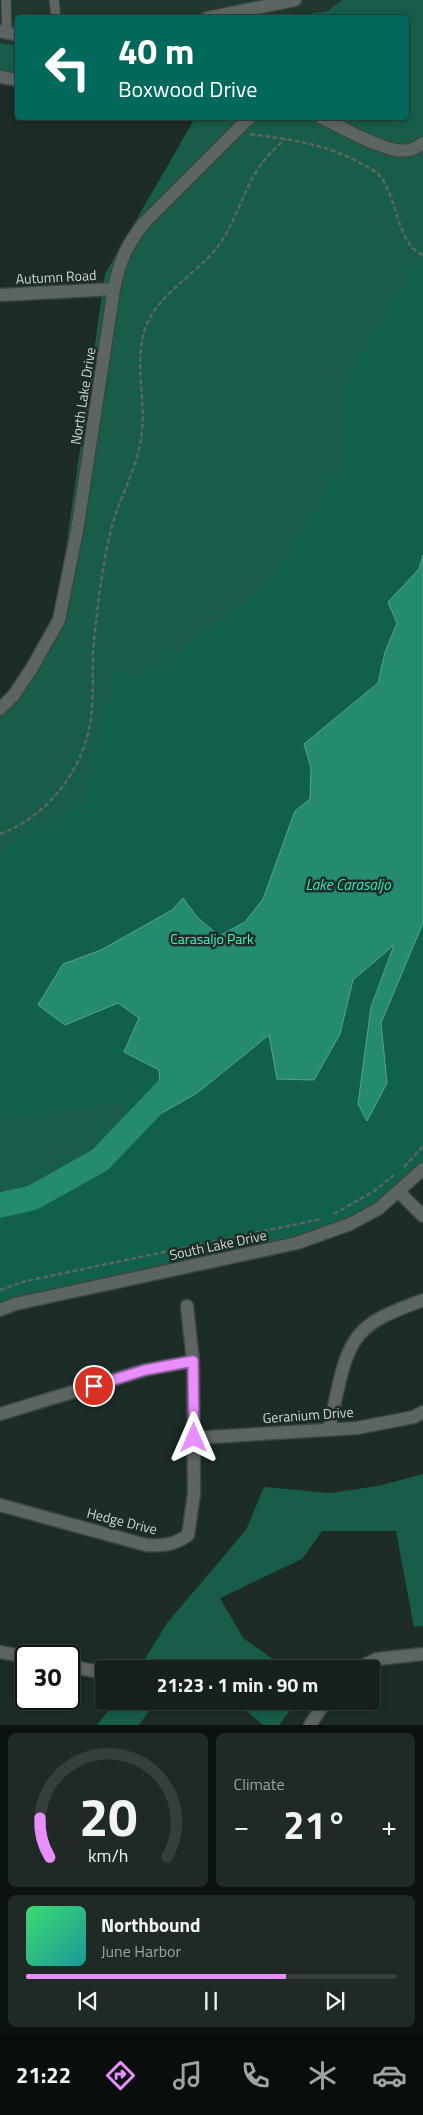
<!DOCTYPE html>
<html lang="en">
<head>
<meta charset="utf-8">
<style>
	body { margin:0; font-family:"Titillium Web",sans-serif; background:#1f2926; color:#f1f3f6; height:100vh; display:flex; flex-direction:column; font-size:19px; white-space:nowrap }
	* { box-sizing:border-box; margin:0 }
	p { font-size:16px; color:#9ea3a4 }
	.icon { flex:none; width:28px; height:28px; fill:none; stroke:currentColor; stroke-width:2; stroke-linecap:round; stroke-linejoin:round }
	.map { position:relative; height:1725px; overflow:hidden }
	.details { display:flex; flex-direction:column; gap:8px; padding:8px; background:#0c1210; flex:1 }
	.details>* { flex:none }
	.guide { position:absolute; left:15px; top:15px; width:394px; height:105px; border-radius:5px; box-shadow:0 2px 8px #0003,0 0 0 1px #353e3b; background:#00695c; color:#fff; overflow:hidden }
	.speed { position:absolute; left:15px; top:1645px; display:flex; gap:10px; font-size:25px; font-weight:700; text-align:center }
	.speed>* { display:grid; place-content:center; width:65px; height:65px; border-radius:50%; background:#16211d; box-shadow:0 2px 8px #0003,0 0 0 1px #353e3b; line-height:1 }
	.speed .limit { border:2px solid #111; border-radius:8px; background:#fff; color:#111 }
	.pin { position:absolute; display:grid; place-items:center; width:42px; height:42px; color:#fff; margin:-21px; border:2px solid #fff; border-radius:50%; box-shadow:0 1px 5px #0007 }
	.me { position:absolute; width:55px; margin:-28px; rotate:0deg; stroke-linejoin:round; filter:drop-shadow(0 0 4px #0008) }
	.turn { display:flex; align-items:center; gap:18px; height:105px; padding:0 20px; font-size:22px }
	.turn .icon { width:65px; height:65px; stroke-width:2.5 }
	.turn b { display:block; font-size:35px; line-height:42px }
	.big { font-size:38px; font-weight:700; line-height:1.1 }
	.details .tile { flex:1; display:flex; flex-direction:column; justify-content:center; gap:8px; min-width:0; padding:0 18px; border-radius:8px; background:#1f2926 }
	.details .dial { align-items:center; gap:0 }
	.dial svg { height:130px; overflow:visible; fill:none; stroke:#353e3b; stroke-width:7; stroke-linecap:round; text-anchor:middle }
	.dial text { fill:#f1f3f6; stroke:none }
	.song { display:flex; align-items:center; gap:15px }
	.cover { width:60px; height:60px; border-radius:8px; background:linear-gradient(135deg,hsl(140 70% 55%),hsl(180 70% 35%)) }
	.played { height:5px; border-radius:2px; background:linear-gradient(90deg,#e88eff 70%,#353e3b 70%) }
	.keys { display:flex; justify-content:space-around; direction:ltr }
	.heat { display:flex; justify-content:space-between; align-items:center; font-size:28px; direction:ltr }
	.details .tiles { flex:1; display:grid; gap:8px; grid-template-columns:1fr 1fr }
	.tile:last-child { grid-column:span 2 }
	.trip { position:absolute; left:95px; top:1660px; width:285px; height:50px; border-radius:5px; background:#16211d; box-shadow:0 2px 8px #0003,0 0 0 1px #353e3b; font-weight:700; line-height:50px; text-align:center }
	.tabs { display:flex; height:80px; justify-content:space-around; align-items:center; background:#090d0c; color:#9ea3a4 }
	.tabs .icon { width:35px; height:35px }
	.tabs .on { color:#e88eff }
	.tabs b { font-size:22px; color:#f1f3f6 }
	.map>svg:first-child { display:block }
</style>
</head>
<body>
<div class="map">
<svg width="423" height="1725" viewBox="0 0 423 1725">
	<rect width="100%" height="100%" fill="#1d2c27"/>
	<path fill="#20382f" d="M0 0H423L406 118V18H18L17 80 0 77Z"/>
	<path fill="#11604b" d="M423 220V1169L350 1224 0 1311V709Z"/>
	<path fill="#175d49" d="M342 0H423V263L418 264 348 375 345 462 264 590 145 675 114 673 86 801 0 852V704L56 618 105 274 195 118H406V18L289 17 328 11Z
		M0 43 17 46V85L0 82Z
		M121 1102 140 1120 120 1143 0 1219V1112L7 1119Z
		M423 1474V1626L414 1627 396 1531H322L302 1559 220 1598 243 1638 287 1669H139L167 1623 246 1530 264 1487 330 1493 378 1486Z
		M116 1701H156L139 1725H97Z
		M235 1701H297L279 1725H263Z"/>
	<path fill="#258b6e" stroke="#58a28c" d="M423 555V923L381 1023 387 1083 367 1121 358 1104 371 1007 394 945 353 980 340 1034 314 1080 277 1079 269 1035 197 1093 162 1113 159 1070 124 1052 139 1018 118 1003 65 1025 38 1005 63 964 101 950 172 910 183 898 197 917 219 936 245 922 263 899 295 811 310 799 311 768 304 744 378 683 385 652 397 623 388 602 419 569Z"/>
	<g fill="none" stroke-linecap="round" stroke-linejoin="round">
		<path stroke="#258b6e" stroke-width="25" d="M0 1205 32 1198 100 1160 184 1072"/>
		<g stroke="#394743" stroke-width="11">
			<path id="lane" d="M6 0 7 34
				M54 0 56 18"/>
		</g>
		<g stroke="#394743" stroke-width="15">
			<path id="street" d="M207 18 295 0
				M0 31 18 35
				M0 77 18 80
				M322 118C342 127 388 155 409 150 414 149 419 146 423 143
				M0 295 114 289
				M0 709 14 695 32 668 59 620 77 531 114 289C120 260 126 246 144 223L249 118
				M399 1192 423 1216
				M0 1310 15 1304 297 1243 350 1224 378 1209 423 1169
				M0 1414 145 1370 193 1361
				M329 1429C336 1402 341 1356 359 1335 375 1316 401 1309 423 1300
				M194 1438 357 1428 414 1417 423 1412
				M0 1505 146 1545C163 1546 174 1545 188 1535L194 1494 193 1361 187 1306
				M0 1652 26 1657
				M69 1666 104 1673
				M356 1669 377 1659 423 1654
				M310 1725 326 1701"/>
		</g>
		<path stroke="#596662" stroke-width="2.5" stroke-dasharray="5 2.5" stroke-linecap="butt" d="M250 134C292 140 325 143 364 165 369 168 376 171 380 176 397 196 397 245 423 255
			M0 834C48 816 84 770 91 718 94 696 92 673 93 651 96 618 100 585 106 553 109 539 112 524 117 510 126 486 140 458 142 431 145 400 136 368 143 336 152 297 192 278 216 249 234 226 241 197 256 172 264 159 274 149 285 139
			M404 1167 423 1146
			M334 1214 374 1191 394 1175
			M0 1290 26 1281 321 1219"/>
		<use href="#lane" stroke="#5d6562" stroke-width="9"/>
		<use href="#street" stroke="#5d6562" stroke-width="12"/>
	</g>
	<g fill="none" stroke-linecap="round" stroke-linejoin="round">
		<g stroke="#975ca6" stroke-width="12">
			<path id="route" d="M94 1386 145 1370 193 1361 194 1438"/>
		</g>
		<use href="#route" stroke="#e88eff" stroke-width="9"/>
	</g>
	<g text-anchor="middle" stroke-width="5" stroke-linejoin="round" paint-order="stroke">
		<g font-size="14" fill="#ced7d3" stroke="#1d2c27">
			<text transform="translate(56 277) rotate(-3)" y="5">Autumn Road</text>
			<text transform="translate(83 396) rotate(-81)" y="5">North Lake Drive</text>
			<text transform="translate(218 1245) rotate(-12)" y="5">South Lake Drive</text>
			<text transform="translate(308 1415) rotate(-4)" y="5">Geranium Drive</text>
			<text transform="translate(122 1521) rotate(14)" y="5">Hedge Drive</text>
		</g>
		<g font-size="14" fill="#44f5c4" stroke="#1d2c27">
			<text x="212" y="944">Carasaljo Park</text>
		</g>
		<g font-size="15" font-style="italic" fill="#32eab9" stroke="#1d2c27">
			<text x="348" y="890">Lake Carasaljo</text>
		</g>
	</g>
</svg>
<div class="speed"><div class="limit">30</div></div>
<div class="pin" style="left:94px;top:1386px;background:#d93025"><svg class="icon" aria-label="arrive" viewBox="0 0 24 24"><path d="M6 21V4h12l-3 4 3 4H6"/></svg></div>
<svg class="me" style="left:194px;top:1438px" viewBox="-20 -20 40 40"><path d="M0-17L14 15 0 8-14 15z" fill="#e88eff" stroke="#fff" stroke-width="4"/></svg>
<div class="trip">21:23 · 1 min · 90 m</div>
<div class="guide">
<div class="turn"><svg class="icon" aria-label="left" viewBox="0 0 24 24"><path d="M17 20v-9H6M10 6l-5 5 5 5"/></svg><div><b>40 m</b>Boxwood Drive</div></div>
</div>
</div>
<section class="details">
<div class="tiles">
<div class="tile dial"><svg viewBox="0 0 100 80">
<path d="M14 69A42 42 0 1 1 86 69"/>
<path d="M14 69A42 42 0 0 1 8 45" stroke="#e88eff"/>
<text x="50" y="56" font-size="32" font-weight="700">20</text>
<text x="50" y="72" font-size="11">km/h</text>
</svg></div>
<div class="tile"><p>Climate</p>
<div class="heat"><a>−</a><b class="big">21°</b><a>+</a></div>
</div>
<div class="tile">
<div class="song"><i class="cover"></i><div><b>Northbound</b><p>June Harbor</p></div></div>
<div class="played"></div>
<div class="keys"><svg class="icon" aria-label="previous" viewBox="0 0 24 24"><path d="M18 5L8 12l10 7zM5 5v14"/></svg><svg class="icon" aria-label="pause" viewBox="0 0 24 24"><path d="M8 5v14M16 5v14"/></svg><svg class="icon" aria-label="next" viewBox="0 0 24 24"><path d="M6 5l10 7-10 7zM19 5v14"/></svg></div>
</div>
</div>
</section>
<nav class="tabs">
<b>21:22</b>
<svg class="icon on" aria-label="directions" viewBox="0 0 24 24"><path d="M12 3l9 9-9 9-9-9zM9 14v-3h6M13 9l2 2-2 2"/></svg>
<svg class="icon" aria-label="music" viewBox="0 0 24 24"><path d="M9 18V5l10-2v13"/><circle cx="6" cy="18" r="3"/><circle cx="16" cy="16" r="3"/></svg>
<svg class="icon" aria-label="phone" viewBox="0 0 24 24"><path d="M5 4h4l2 5-3 2q2 4 5 5l2-3 5 2v4C11 20 4 13 5 4z"/></svg>
<svg class="icon" aria-label="climate" viewBox="0 0 24 24"><path d="M12 3v18M4 7l16 10M4 17L20 7"/></svg>
<svg class="icon" aria-label="car" viewBox="0 0 24 24"><path d="M5 17H2v-5l4-1 3-4h7l3 4 3 1v5h-3M9 17h6M6 11h13"/><circle cx="7" cy="17" r="2"/><circle cx="17" cy="17" r="2"/></svg>
</nav>
</body>
</html>
